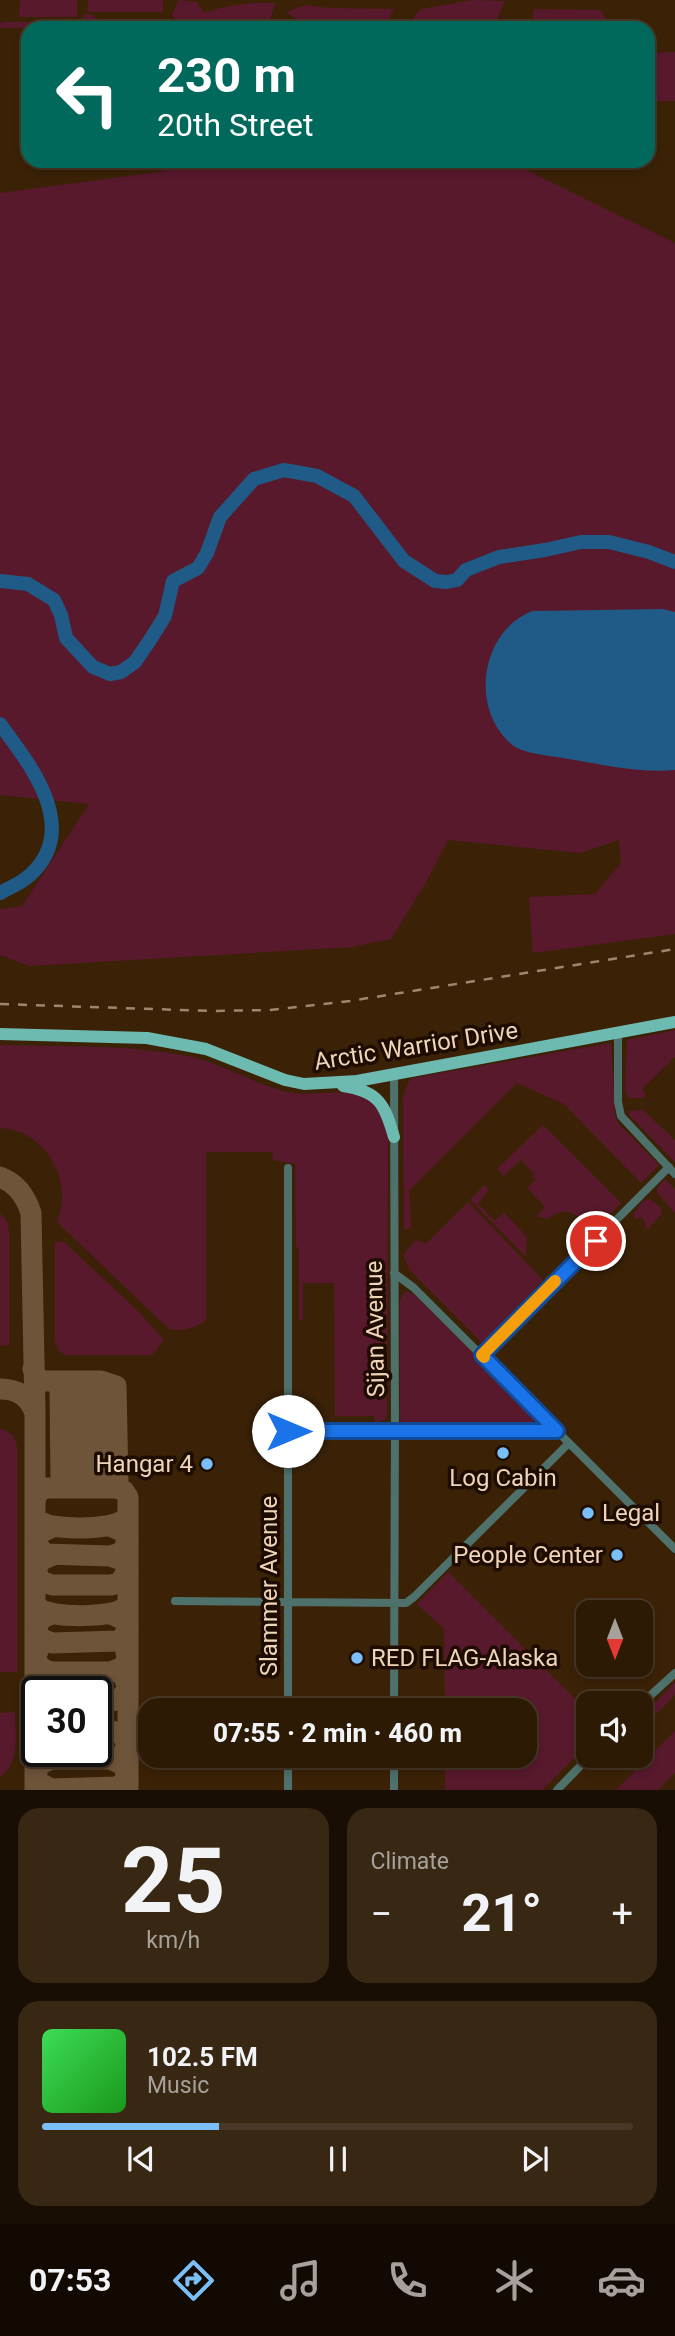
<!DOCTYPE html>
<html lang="en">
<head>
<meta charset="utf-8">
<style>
	body { margin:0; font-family:Roboto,sans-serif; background:#382713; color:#f1f3f6; height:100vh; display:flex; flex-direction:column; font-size:26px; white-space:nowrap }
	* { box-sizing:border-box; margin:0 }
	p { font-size:23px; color:#a6a19a }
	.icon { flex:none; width:38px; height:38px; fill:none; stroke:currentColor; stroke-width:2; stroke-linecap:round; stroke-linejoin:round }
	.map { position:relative; height:1790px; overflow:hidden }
	.panel { display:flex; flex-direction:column; gap:18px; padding:18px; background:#180e03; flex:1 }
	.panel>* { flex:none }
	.guide { position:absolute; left:21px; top:21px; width:634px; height:147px; border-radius:21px; box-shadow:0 4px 10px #0003,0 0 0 2px #483827; background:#00695c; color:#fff; overflow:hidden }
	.needle { width:46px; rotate:180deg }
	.tools { position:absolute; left:576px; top:1600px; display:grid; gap:14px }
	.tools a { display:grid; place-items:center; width:77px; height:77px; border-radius:14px; background:#2c1a05; box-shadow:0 4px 10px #0003,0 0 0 2px #483827; font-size:35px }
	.speed { position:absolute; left:21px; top:1676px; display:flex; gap:14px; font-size:35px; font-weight:700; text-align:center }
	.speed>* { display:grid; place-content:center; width:91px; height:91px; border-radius:50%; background:#2c1a05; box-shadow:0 4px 10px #0003,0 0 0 2px #483827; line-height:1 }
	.speed .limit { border:4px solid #111; border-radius:10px; background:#fff; color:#111 }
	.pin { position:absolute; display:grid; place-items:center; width:60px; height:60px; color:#fff; margin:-30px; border:4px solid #fff; border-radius:50%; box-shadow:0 2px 7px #0007 }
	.me { position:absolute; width:77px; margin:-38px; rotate:90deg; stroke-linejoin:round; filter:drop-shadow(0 0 5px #0008) }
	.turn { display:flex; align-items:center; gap:24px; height:147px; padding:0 21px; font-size:32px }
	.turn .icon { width:91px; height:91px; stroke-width:2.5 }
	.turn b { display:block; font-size:49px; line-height:60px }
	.big { font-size:52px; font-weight:800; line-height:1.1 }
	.panel .tile { flex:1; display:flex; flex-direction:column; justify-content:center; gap:10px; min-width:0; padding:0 24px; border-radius:21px; background:#382713 }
	.panel .dial { align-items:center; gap:0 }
	.dial b { font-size:91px; line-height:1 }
	.song { display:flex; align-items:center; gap:21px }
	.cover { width:84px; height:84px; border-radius:10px; background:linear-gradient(135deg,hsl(130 70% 55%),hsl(120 70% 35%)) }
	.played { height:7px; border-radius:4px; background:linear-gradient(90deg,#7abff8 30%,#483827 30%) }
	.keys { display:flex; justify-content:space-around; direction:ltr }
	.heat { display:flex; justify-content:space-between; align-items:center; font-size:38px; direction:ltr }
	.panel .tiles { flex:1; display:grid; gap:18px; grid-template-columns:1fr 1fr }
	.tile:last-child { grid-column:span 2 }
	.trip { position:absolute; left:138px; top:1698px; width:399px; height:70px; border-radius:21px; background:#2c1a05; box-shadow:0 4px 10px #0003,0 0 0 2px #483827; font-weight:800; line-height:70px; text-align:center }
	.dock { display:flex; height:112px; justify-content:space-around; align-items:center; background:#120a02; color:#a6a19a }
	.dock .icon { width:49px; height:49px }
	.dock .on { color:#7abff8 }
	.dock b { font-size:32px; color:#f1f3f6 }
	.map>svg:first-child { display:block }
</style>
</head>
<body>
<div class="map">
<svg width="675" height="1790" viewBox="0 0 675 1790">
	<rect width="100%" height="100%" fill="#3b2207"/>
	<path fill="#58192d" d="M20 0H77V17H19Z
		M88 0H163V12H88Z
		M179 0 197 2 204 13C227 5 250 2 275 3L270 20 255 22 232 20 177 24 172 14Z
		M472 0 505 1 495 23C466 28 441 27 412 19L421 9Z
		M306 5 328 8 394 9 386 24 354 21 301 23 286 12Z
		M533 9 600 10 612 28H533Z
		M86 13 108 23 103 28 82 24 80 28H0V24L3 22 80 21Z
		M648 29 649 53 675 52V101H650L651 121 648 119Z
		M238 161H508L675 243V934L533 953 529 897 595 894 621 863 619 840 580 853 448 840 425 884 391 939 352 947 29 966 0 955V909L22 906 89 804 0 795V193L159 172 177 167Z
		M675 1030V1057L642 1089 646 1095 642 1098H629L625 1091 627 1040Z
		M611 1043 615 1115 618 1123 659 1165 641 1183 564 1104 517 1083 409 1191 411 1225 410 1229H404L403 1098 408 1082 412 1078Z
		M0 1045C63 1047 129 1044 192 1057 225 1065 254 1084 287 1092 314 1098 360 1083 379 1106 383 1111 385 1120 388 1126L387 1414 385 1419 375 1425 374 1416H335L334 1283H303V1320H299V1249L296 1246 295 1164 273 1160 272 1152H206V1320C196 1328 181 1332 169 1329L57 1222C74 1181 46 1130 0 1128Z
		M643 1110 675 1140V1162L629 1115 628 1111Z
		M543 1125 621 1203 593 1231C576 1215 570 1203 547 1219L537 1216 545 1207 527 1188 536 1179 532 1176 534 1174 521 1160 504 1176 497 1169Z
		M665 1179 675 1189V1213L657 1193 658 1186Z
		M484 1185 489 1190 478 1204 495 1221 504 1212 527 1237 526 1257 470 1200Z
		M650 1199 661 1208 662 1213 647 1230 643 1217 635 1219 634 1213 643 1201Z
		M468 1202 543 1280 484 1341 481 1342 409 1269 403 1255 415 1241 419 1240 426 1244Z
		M0 1213 8 1223 9 1232V1346L0 1345Z
		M55 1242H64L138 1311 164 1340 152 1355H65L59 1351 55 1342Z
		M405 1291 415 1295 532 1412 534 1421 528 1426 405 1424 400 1420V1300Z
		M0 1428 13 1435 17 1446V1672H0Z
		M448 1572 588 1712V1744L542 1790H445V1755H525V1710H445L444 1629 417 1604Z
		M675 1682V1695L641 1729V1717Z
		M15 1712C15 1736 21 1762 0 1777V1713Z
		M675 1731V1773L658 1790H616Z"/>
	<path fill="#205b87" d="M663 609 675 612V770C639 773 604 765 569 759 553 756 532 755 517 748 511 745 505 738 501 733 472 695 485 630 532 611Z"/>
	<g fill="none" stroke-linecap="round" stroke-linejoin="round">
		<path stroke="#205b87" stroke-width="14" d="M0 581 28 584 54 600 61 615 66 638 93 667 110 674 121 672 135 662 150 640 165 616 173 581 198 568 207 553 220 517 254 479 284 470 317 476 354 496 404 561 435 581 447 582 457 580 466 570 499 557 545 550 581 542H609L649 552 675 562
			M0 724C29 763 77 823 36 869 27 880 13 886 0 893"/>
		<path stroke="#6e5439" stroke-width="21" d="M0 1177C16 1183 26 1197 31 1213L35 1411
			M33 1369 37 1378 44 1381H101L116 1386 118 1482 113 1488
			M56 1381 60 1390 61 1483 57 1488
			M65 1381 75 1386 79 1393 80 1483 75 1488
			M84 1381 95 1386 98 1392 99 1481 96 1488
			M0 1389C18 1389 29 1397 35 1413V1790
			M35 1501 39 1490 48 1488H116L124 1491 128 1497V1790
			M40 1521C52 1531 111 1530 123 1520
			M52 1527 40 1533 35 1542 45 1554 110 1556 121 1553 128 1542 122 1531 112 1527
			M51 1556 42 1560 35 1570 41 1581 52 1585H111L120 1582 128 1570 122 1560 110 1556
			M40 1609C53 1618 112 1618 124 1608
			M52 1614 42 1618 35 1629 42 1639 52 1643 118 1641 124 1636 128 1628 122 1619 111 1614
			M38 1651 35 1657C38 1666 43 1670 52 1672H111L123 1667 128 1657 126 1653
			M96 1702C111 1702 122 1702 128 1687L125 1680
			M40 1753 51 1759H114L122 1754 128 1745 122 1735 112 1731
			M51 1759 41 1764 35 1775 40 1783 51 1789 116 1787 123 1783 128 1774 121 1764 112 1760"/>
		<path stroke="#4e716c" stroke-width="8" d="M618 1032V1102L621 1116 675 1174
			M288 1168V1710
			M394 1273 414 1288 675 1549
			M482 1355 669 1167
			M288 1431H557
			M175 1601 406 1603 414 1597 569 1443
			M640 1705 675 1673
			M394 1710 395 1422 394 1074
			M394 1755V1790
			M288 1790V1755
			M557 1790 591 1755"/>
		<path stroke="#6dbab0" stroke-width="12" d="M0 1034 147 1038 206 1049 285 1080 304 1084 357 1081 675 1022
			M343 1086C379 1091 385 1105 394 1137"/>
		<path stroke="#a0866b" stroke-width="2.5" stroke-dasharray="9 9" stroke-linecap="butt" d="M0 1004 212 1011 270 1010 350 1001 675 949"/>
	</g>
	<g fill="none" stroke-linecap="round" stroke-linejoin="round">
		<g stroke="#114b97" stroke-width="18">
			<path id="route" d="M288 1431H557L482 1355 596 1241"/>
		</g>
		<use href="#route" stroke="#1a73e8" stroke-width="12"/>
		<path stroke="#f59e0b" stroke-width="12" d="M484 1357 482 1355 555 1281"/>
	</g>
	<g fill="#7abff8" stroke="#1f0c00" stroke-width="2.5">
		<circle cx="503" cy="1453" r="7"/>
		<circle cx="207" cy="1464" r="7"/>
		<circle cx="588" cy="1513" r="7"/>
		<circle cx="617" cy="1555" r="7"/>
		<circle cx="357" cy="1658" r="7"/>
	</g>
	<g text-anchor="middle" stroke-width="7" stroke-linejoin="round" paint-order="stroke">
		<g font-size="24" fill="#efd4ba" stroke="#1f0c00">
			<text transform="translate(416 1046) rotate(-9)" y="8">Arctic Warrior Drive</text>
			<text transform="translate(375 1329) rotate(-91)" y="8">Sijan Avenue</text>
			<text transform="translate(269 1586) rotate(-90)" y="8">Slammer Avenue</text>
		</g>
		<g font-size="24" fill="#efd4ba" stroke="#1f0c00" text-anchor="end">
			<text x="193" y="1472">Hangar 4</text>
			<text x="503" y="1486" text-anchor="middle">Log Cabin</text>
			<text x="602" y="1521" text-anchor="start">Legal</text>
			<text x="603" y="1563">People Center</text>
			<text x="371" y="1666" text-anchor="start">RED FLAG-Alaska</text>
		</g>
	</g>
</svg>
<div class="tools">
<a><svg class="needle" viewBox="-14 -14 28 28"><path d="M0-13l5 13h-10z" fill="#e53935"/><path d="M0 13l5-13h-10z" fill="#a6a19a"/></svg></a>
<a><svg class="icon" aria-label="sound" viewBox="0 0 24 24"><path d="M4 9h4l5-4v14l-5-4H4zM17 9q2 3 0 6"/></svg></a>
</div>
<div class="speed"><div class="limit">30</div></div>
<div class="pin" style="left:596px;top:1241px;background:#d93025"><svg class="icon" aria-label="arrive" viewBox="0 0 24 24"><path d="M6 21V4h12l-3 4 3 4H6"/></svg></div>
<svg class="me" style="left:288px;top:1431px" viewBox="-20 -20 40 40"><circle r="19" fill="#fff"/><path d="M0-13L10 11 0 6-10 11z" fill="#1a73e8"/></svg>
<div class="trip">07:55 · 2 min · 460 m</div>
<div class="guide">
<div class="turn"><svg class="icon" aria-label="left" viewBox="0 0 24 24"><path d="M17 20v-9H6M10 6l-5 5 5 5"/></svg><div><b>230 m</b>20th Street</div></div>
</div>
</div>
<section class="panel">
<div class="tiles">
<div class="tile dial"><b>25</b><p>km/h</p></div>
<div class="tile"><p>Climate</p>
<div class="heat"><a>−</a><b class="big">21°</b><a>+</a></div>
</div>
<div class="tile">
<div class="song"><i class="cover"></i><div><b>102.5 FM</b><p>Music</p></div></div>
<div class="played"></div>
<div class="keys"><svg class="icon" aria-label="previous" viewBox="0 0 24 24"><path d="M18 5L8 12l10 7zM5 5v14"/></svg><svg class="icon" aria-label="pause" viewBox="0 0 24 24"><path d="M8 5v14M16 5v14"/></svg><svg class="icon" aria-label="next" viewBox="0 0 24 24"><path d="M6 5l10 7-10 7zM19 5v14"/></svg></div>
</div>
</div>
</section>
<nav class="dock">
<b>07:53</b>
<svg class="icon on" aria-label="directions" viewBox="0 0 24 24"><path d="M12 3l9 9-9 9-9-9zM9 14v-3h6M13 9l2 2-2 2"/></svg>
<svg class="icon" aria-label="music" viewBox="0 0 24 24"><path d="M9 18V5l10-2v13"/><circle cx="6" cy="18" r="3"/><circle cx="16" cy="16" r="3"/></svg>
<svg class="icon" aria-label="phone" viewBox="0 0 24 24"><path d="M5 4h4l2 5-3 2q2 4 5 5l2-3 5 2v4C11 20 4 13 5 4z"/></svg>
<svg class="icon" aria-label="climate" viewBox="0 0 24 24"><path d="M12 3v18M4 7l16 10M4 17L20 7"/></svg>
<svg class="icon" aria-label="car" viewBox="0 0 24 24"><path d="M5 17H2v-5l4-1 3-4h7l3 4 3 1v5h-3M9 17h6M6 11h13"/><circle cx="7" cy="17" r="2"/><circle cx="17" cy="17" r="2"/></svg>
</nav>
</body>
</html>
